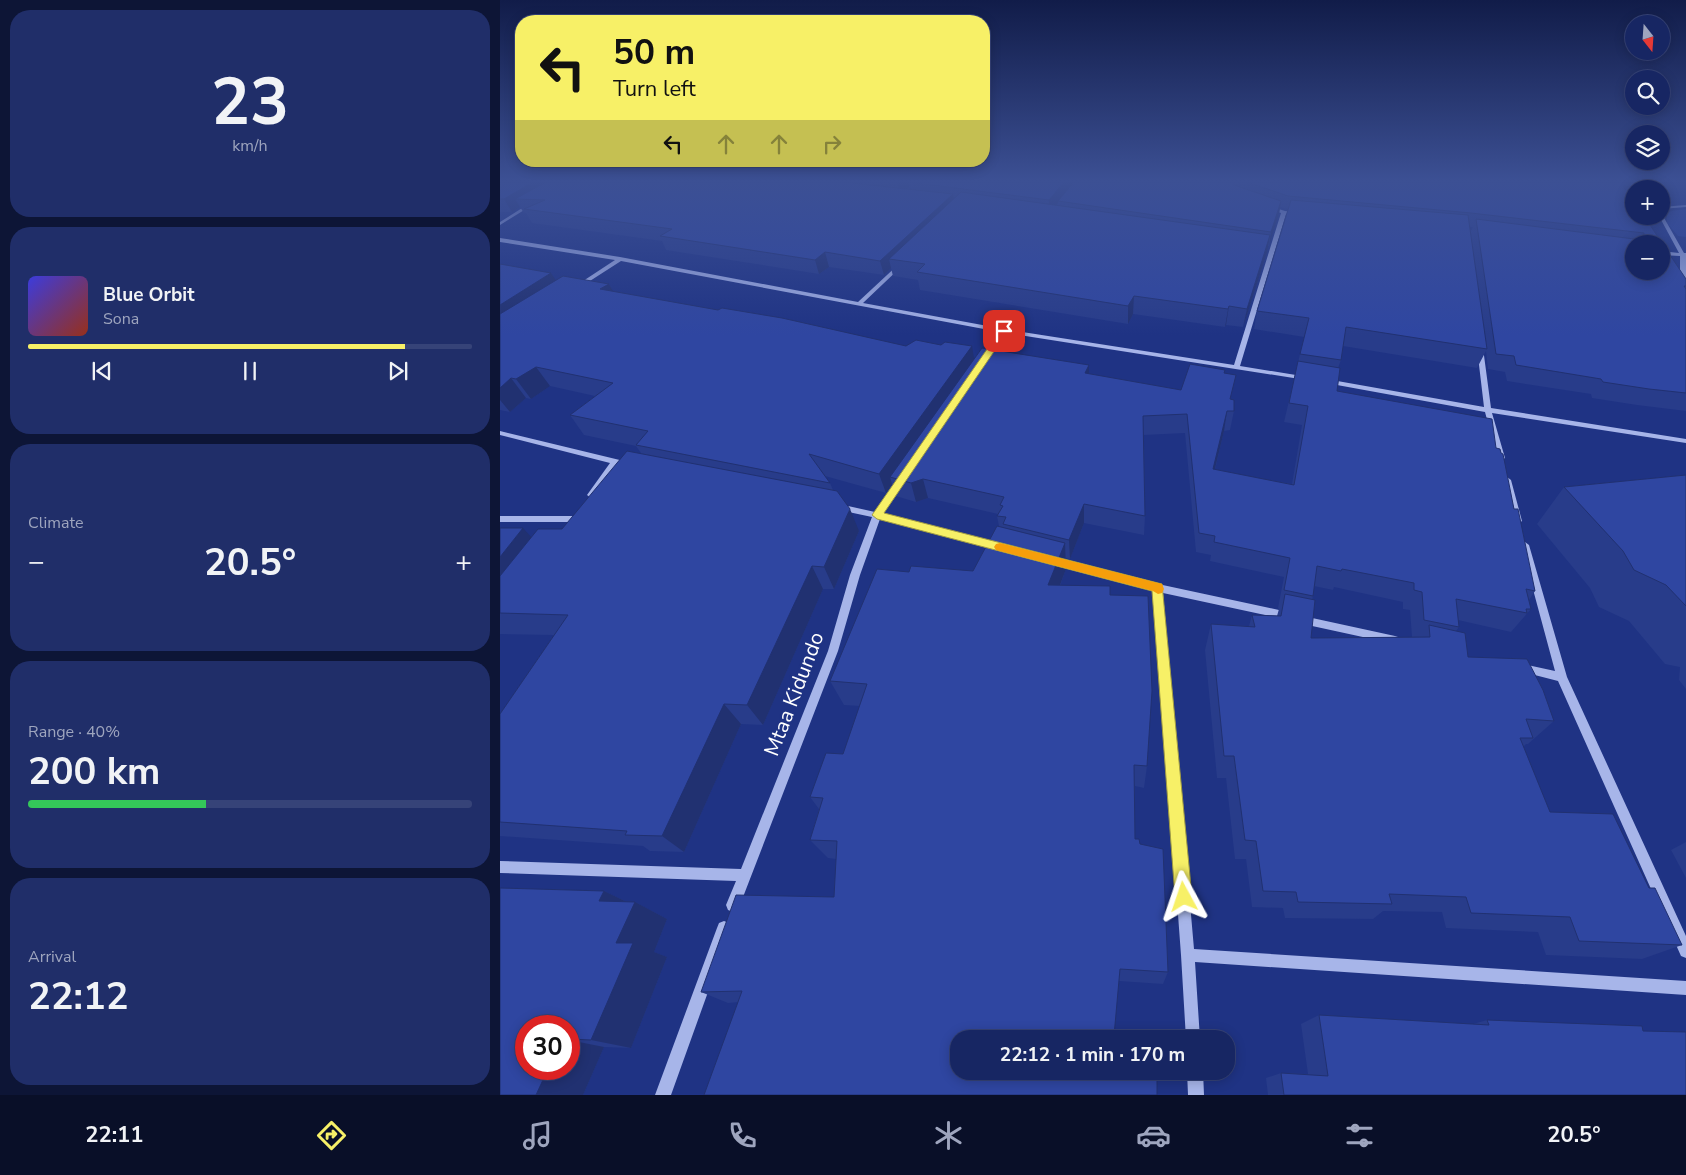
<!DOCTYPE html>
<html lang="en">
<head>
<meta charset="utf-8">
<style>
	body { margin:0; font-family:"Nunito Sans",sans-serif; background:#202e69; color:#f1f3f6; height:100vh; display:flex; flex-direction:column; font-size:19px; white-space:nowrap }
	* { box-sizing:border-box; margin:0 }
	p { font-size:16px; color:#9ea5be }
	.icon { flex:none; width:28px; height:28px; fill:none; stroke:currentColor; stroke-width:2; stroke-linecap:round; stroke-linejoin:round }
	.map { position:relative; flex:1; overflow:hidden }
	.drawer { display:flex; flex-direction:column; gap:10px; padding:10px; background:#0d1536; width:500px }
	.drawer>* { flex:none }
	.top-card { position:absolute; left:15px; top:15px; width:475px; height:152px; border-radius:20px; box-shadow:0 2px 12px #0003,0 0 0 1px #364378; background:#f7f067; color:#111; overflow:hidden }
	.needle { width:32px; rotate:163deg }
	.fabs { position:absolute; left:1125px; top:15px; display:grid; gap:10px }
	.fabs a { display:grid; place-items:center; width:45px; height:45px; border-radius:50%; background:#172663; box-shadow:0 2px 12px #0003,0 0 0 1px #364378; font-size:25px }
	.speed { position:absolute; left:15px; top:1015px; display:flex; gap:10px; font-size:25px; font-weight:700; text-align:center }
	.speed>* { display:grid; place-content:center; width:65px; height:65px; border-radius:50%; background:#172663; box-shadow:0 2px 12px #0003,0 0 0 1px #364378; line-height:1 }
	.speed .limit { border:8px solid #d22; background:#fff; color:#111 }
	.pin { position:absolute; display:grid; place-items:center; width:42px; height:42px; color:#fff; margin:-21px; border-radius:10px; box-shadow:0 2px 8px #0006 }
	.me { position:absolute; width:55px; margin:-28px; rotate:355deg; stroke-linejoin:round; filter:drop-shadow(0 0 4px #0008) }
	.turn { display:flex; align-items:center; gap:18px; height:105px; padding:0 15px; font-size:22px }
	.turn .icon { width:65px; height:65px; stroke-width:2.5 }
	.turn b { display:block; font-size:35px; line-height:42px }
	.lanes { display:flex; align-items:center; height:48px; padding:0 15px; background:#0003; justify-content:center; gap:25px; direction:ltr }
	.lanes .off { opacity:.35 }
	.big { font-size:38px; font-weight:700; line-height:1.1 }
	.drawer .widget { flex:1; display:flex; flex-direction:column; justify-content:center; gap:8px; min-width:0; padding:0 18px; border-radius:20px; background:#202e69 }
	.drawer .dial { align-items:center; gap:0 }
	.dial b { font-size:65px; line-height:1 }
	.song { display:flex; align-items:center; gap:15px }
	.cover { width:60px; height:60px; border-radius:8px; background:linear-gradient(135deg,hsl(240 70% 55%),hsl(10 70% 35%)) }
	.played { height:5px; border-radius:2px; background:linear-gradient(90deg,#f7f067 85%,#364378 85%) }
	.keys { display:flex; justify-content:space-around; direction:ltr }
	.heat { display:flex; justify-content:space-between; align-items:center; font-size:28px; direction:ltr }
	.charge { height:8px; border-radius:4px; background:linear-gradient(90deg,#34c759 40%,#364378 0) }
	.trip { position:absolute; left:450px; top:1030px; width:285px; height:50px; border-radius:20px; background:#172663; box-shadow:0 2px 12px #0003,0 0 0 1px #364378; font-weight:700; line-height:50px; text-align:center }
	.dock { display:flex; height:80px; justify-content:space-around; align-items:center; background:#090f28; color:#9ea5be }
	.dock .icon { width:35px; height:35px }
	.dock .active { color:#f7f067 }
	.dock b { font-size:22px; color:#f1f3f6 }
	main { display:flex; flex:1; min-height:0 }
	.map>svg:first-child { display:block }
</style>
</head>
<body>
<main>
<section class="drawer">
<div class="widget dial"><b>23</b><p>km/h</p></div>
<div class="widget">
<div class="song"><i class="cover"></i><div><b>Blue Orbit</b><p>Sona</p></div></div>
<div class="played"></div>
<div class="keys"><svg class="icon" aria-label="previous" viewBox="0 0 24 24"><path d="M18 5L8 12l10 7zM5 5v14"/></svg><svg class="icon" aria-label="pause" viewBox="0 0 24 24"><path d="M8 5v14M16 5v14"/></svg><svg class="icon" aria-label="next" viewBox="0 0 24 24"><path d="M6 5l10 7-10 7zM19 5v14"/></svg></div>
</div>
<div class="widget"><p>Climate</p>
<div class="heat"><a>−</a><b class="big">20.5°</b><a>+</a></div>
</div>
<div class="widget"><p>Range · 40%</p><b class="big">200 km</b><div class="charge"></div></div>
<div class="widget"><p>Arrival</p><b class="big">22:12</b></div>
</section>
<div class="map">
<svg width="1186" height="1095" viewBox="0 0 1186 1095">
	<rect width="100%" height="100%" fill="#1f3384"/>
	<path fill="#29419c" d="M1186 209V237L1178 236 1167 223V215L1171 211Z"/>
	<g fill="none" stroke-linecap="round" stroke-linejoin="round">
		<path fill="#a7b5e9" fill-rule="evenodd" d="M30 203 34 204 0 225V222Z
			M1186 205V207L1161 209V207Z
			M769 206 785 211 800 213 798 214H786L740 366 808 377 809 378 806 380 506 333 486 360 484 361 481 359 500 332 121 261 79 288 76 286 77 285 115 260 0 242V238L120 257 358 302 401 262 403 263V265L363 303 504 329 734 365 781 213 767 208V207Z
			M1161 215 1163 216 1184 253H1186V286L1180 281V256L1161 255V251L1179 253 1159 216H1161Z
			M980 346 983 348 991 408 1186 439V443L992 413 1005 458 1001 461 997 458 985 412 826 383 823 381 826 379 984 407 977 348Z
			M0 431 128 462 132 465 128 468 117 465 94 497 91 498 87 495 110 463 0 435Z
			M1007 477 1011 480 1022 521 1018 524 1014 521 1003 480Z
			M400 478 404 481 382 513 499 543 503 546 499 549 380 519 360 575 338 651 238 910 233 912 228 910 226 905 236 881 0 873V861L241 869 328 651 350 575 372 517 339 510 335 507 339 504 375 512 397 479Z
			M0 516H75L79 519 75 522H0Z
			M1025 542 1029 545 1067 677 1186 936V958L1181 956 1058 681 1023 672 1019 671 1018 668 1019 665 1023 664 1055 671 1021 545Z
			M555 558 658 584 788 612 791 613 793 616 791 619 788 620 663 593 694 949 1186 981V995L695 962 700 1039H686L681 955 654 590 552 563 551 561 552 559Z
			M803 616 895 636 898 637 900 640 898 643 895 644 803 624 800 623 798 620 800 617Z
			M224 921 229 923 231 928 171 1095H155L217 928 219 923Z
			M687 1071H703L704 1095H688Z"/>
	</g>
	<path fill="#283c8a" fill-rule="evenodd" d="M0 182H1132L1136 187 1135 189H1134V192L1131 197 1186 279V411L1137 405 1092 398 1091 394 1007 381 1005 372 988 369 986 351 977 368 843 346 841 360 838 368 837 391 996 448 1001 453 1014 509 1035 591 1029 600 1031 609 1011 632 958 620 959 627 956 631 968 657 1054 721 1028 744H1026L1023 747 1050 812 1149 888 1182 945 1142 959 1046 955 1038 932 946 928 942 912 883 911 873 919 785 918 783 908 752 907 746 859H735L726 778H717L705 650 711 624 749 626 752 615 777 616 779 609 778 608 784 577 710 561 711 555 696 552 685 433 644 435 645 516 644 535 584 523 570 559 566 558V569L560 586 610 595 647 766 644 788 635 786V839L640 844 668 972 663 984 619 981 459 1039 238 1002 228 1003 201 992 334 897 336 859 328 858 310 840 319 809 310 797 343 754 360 706 344 705 330 681 409 572 473 571 499 526 497 516 498 514 428 498 416 502 396 496 392 484 386 493 325 476 330 483 333 490 359 531 334 589H323L263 725 241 724 184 852 150 851 143 846 0 836V714L54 635 0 634V528L31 537 62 529 141 453 136 446 84 435 70 415 95 396 50 386 31 399 26 398 10 412 0 410V264L51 273 55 280 109 284 113 292 406 346 474 360 589 365V374L681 390 725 370 724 373 731 399 734 411 730 430 724 431 715 470 792 484 802 425 784 422 804 337 754 329 757 311 788 209 780 207 779 214 769 246H768L767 253 743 327 726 325 725 327 633 314 628 324 420 290 418 280 393 276 391 268 384 275 329 267 319 274 166 250 162 241 32 223 26 213H24L20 207 12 212H0ZM970 227H973L970 233ZM814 586 833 590 834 587 903 602V609L910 610 912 637 811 638 812 600 813 596Z
		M1186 475V689L1179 680 1180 667 1165 664 1129 621 1099 607 1090 588 1037 524 1064 487Z
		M1186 842V878L1171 850Z
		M0 888 104 891 127 902H135L167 919 154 952 167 957 131 1048 104 1047 83 1095H0ZM26 1026H69V1069H26Z
		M819 1015 973 1024 987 1020 1143 1031 1186 1095H768L766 1078 781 1073 808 1074 801 1024Z"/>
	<path fill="#213171" d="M33 182H62L15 199 20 207 12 212 4 199Z
		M398 182H408L409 187 400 194Z
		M564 182H576L558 201V203L549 213V200Z
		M453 194 455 207 389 259 391 268 384 275 380 261Z
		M781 201 779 214 769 246 771 232Z
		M770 235 767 253 743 327 747 309Z
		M325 252 329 267 319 274 315 260Z
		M51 273 63 291 0 332V305Z
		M109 284 119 302 100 289Z
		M634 296 633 314 628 324V306Z
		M729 306 726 325 725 327 728 309Z
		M472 346 475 365 390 477 392 484 386 493 379 474Z
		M589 365V384L585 373Z
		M36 367 50 386 31 399 16 379Z
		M11 378 26 398 10 412 0 400V388Z
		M727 411 724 431 710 489 713 469Z
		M423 479 428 498 416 502 411 483Z
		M584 504V523L570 559 569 540Z
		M350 509 359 531 334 589 324 567Z
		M23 528 44 551 0 610V557Z
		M565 543 566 569 550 611 548 585Z
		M312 566 323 589 263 725 247 705Z
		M224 704 241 724 184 852 162 836Z
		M104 891 133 905 135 902 167 919 154 952 167 957 131 1048 91 1040 116 943 99 901Z
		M69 1040 104 1047 83 1095H36L48 1069H69Z"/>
	<path fill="#2f46a1" stroke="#213171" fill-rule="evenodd" d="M0 182H33L4 199H0Z
		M46 182H343L453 194 380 261 325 252 315 260 160 236 172 229 24 209 45 200 15 199Z
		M408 182H564L549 200Z
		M574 182H730L737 186 781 201 771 232 558 201Z
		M747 182H1132L1136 187 1123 186 1134 201V216H1144L1186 279V286H1184L1186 289V393L1149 389 1103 382 1101 379 1016 365 1014 356 996 354 976 219 1142 240 1144 238V233L971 213 788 196ZM1134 244H1161V271H1134Z
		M461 192 770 235 747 309 729 306 728 309 634 296 628 306 417 272 425 264 389 259Z
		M791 200 968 215 987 349 846 327 841 360 800 354 809 318 757 311Z
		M0 264 51 273 0 305Z
		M63 276 109 284 100 289 218 310 222 308 282 318 406 346 416 340 441 345 445 342 472 346 379 474 309 454 330 483 136 445 148 431 70 415 113 383 36 367 16 379 11 378 0 388V314Z
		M482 348 589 365 585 373 681 390 690 364 725 370 724 373 736 375 730 399 734 400V411H727L713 469 794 485 808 406 789 403 798 361 840 368 837 391 992 419 996 448 1000 449 1001 453 1003 454 1014 509H1018L1035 591 1026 589 1031 609H1026L1027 613 956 599 959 627 924 620 922 592 914 590V583L842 569 841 571 817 566 813 596 784 590 790 558 714 542 715 536 699 533 687 414 643 416 645 516 584 504 569 540 503 524 506 517 497 516 503 506 500 505 504 497 423 479 411 483 390 477Z
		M127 451 337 491 350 509 324 567 312 566 247 705 224 704 162 836 125 835 127 831 0 822V714L68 615 0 613V576L38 529H62Z
		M1186 475V606L1166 585 1134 570 1123 551 1064 487Z
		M497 526 565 543 548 585 610 586V595L648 596 652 691 647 766 634 765 635 839H639L640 844 663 849 668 972 620 969 614 1036 657 1037V1039H459V1071H657V1095H204L242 991 201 992 236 895 334 897 337 841 310 840 323 798 310 797 326 753 343 754 367 684 330 681 377 569 409 572 411 566 473 571Z
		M0 528H23L0 557Z
		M785 594 815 600 811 638 930 637 929 625 965 633 968 657 1027 659 1043 690 1054 721 1026 719 1033 738H1020L1050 812 1113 814 1149 888H1155L1182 945 1079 941 1070 917 971 913 966 897 889 894 892 904 798 902 796 892 763 891 756 841 745 840 734 756H724L711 624 755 627 752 615 781 616Z
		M0 888 104 891 99 901 135 902 116 943H133L91 1040 69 1039V1026H26V1069H48L36 1095H0Z
		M819 1015 989 1025 987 1020 1142 1026 1143 1031 1186 1032V1095H784L781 1073 828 1076Z"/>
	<linearGradient id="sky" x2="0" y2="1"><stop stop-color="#111c49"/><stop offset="0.54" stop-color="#3c5094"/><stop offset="1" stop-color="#3c5094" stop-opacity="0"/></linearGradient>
	<rect width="1186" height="335" fill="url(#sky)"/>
	<path fill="#f7f067" stroke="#a19c43" d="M504 328 508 331 384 513 662 584 692 897 689 903 684 906 678 903 675 897 652 591 377 519 372 515 501 329Z"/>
	<path fill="#f59e0b" d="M500 543 658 583 662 584 664 589 662 593 658 594 653 591 496 550 494 547 496 544Z"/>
	<g text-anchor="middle" stroke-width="5" stroke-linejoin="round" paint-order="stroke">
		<g font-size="21" fill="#fff" stroke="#1f3384">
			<text transform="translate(294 694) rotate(-69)" y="7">Mtaa Kidundo</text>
		</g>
	</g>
</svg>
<div class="fabs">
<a><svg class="needle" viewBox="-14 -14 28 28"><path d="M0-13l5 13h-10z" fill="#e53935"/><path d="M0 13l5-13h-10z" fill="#9ea5be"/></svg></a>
<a><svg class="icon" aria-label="search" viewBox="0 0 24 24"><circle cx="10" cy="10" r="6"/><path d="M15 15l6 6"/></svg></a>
<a><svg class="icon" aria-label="layers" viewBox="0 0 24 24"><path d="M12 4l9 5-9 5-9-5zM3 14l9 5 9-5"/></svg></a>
<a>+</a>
<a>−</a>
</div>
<div class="speed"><div class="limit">30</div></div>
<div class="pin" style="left:504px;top:331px;background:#d93025"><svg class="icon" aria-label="arrive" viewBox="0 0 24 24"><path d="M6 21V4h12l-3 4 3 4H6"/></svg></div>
<svg class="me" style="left:684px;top:897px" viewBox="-20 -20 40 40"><path d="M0-17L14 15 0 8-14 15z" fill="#f7f067" stroke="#fff" stroke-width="4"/></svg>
<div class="trip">22:12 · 1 min · 170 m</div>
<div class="top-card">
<div class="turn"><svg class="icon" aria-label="left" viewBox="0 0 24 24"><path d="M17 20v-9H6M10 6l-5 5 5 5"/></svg><div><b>50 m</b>Turn left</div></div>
<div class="lanes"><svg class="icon" aria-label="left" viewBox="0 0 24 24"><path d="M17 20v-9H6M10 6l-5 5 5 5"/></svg><svg class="icon off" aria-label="ahead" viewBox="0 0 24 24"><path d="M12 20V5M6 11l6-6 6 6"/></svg><svg class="icon off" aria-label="ahead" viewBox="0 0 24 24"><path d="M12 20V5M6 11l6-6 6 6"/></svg><svg class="icon off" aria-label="right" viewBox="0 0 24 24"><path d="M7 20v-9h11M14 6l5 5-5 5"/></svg></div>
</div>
</div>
</main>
<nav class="dock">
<b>22:11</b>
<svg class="icon active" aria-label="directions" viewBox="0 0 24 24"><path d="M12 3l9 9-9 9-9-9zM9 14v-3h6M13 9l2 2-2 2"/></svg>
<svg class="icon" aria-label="music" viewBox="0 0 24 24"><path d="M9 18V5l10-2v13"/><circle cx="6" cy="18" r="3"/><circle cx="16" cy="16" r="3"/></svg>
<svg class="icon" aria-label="phone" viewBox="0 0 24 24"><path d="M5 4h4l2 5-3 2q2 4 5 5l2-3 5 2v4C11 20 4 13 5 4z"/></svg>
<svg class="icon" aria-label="climate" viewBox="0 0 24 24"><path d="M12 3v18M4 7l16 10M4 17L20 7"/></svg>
<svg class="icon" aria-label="car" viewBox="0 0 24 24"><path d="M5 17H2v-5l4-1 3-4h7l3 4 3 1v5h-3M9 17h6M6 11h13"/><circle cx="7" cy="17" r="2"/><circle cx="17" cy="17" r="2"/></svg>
<svg class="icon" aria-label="filters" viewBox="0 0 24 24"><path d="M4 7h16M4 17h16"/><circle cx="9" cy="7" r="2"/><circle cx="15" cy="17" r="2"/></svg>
<b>20.5°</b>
</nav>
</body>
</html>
